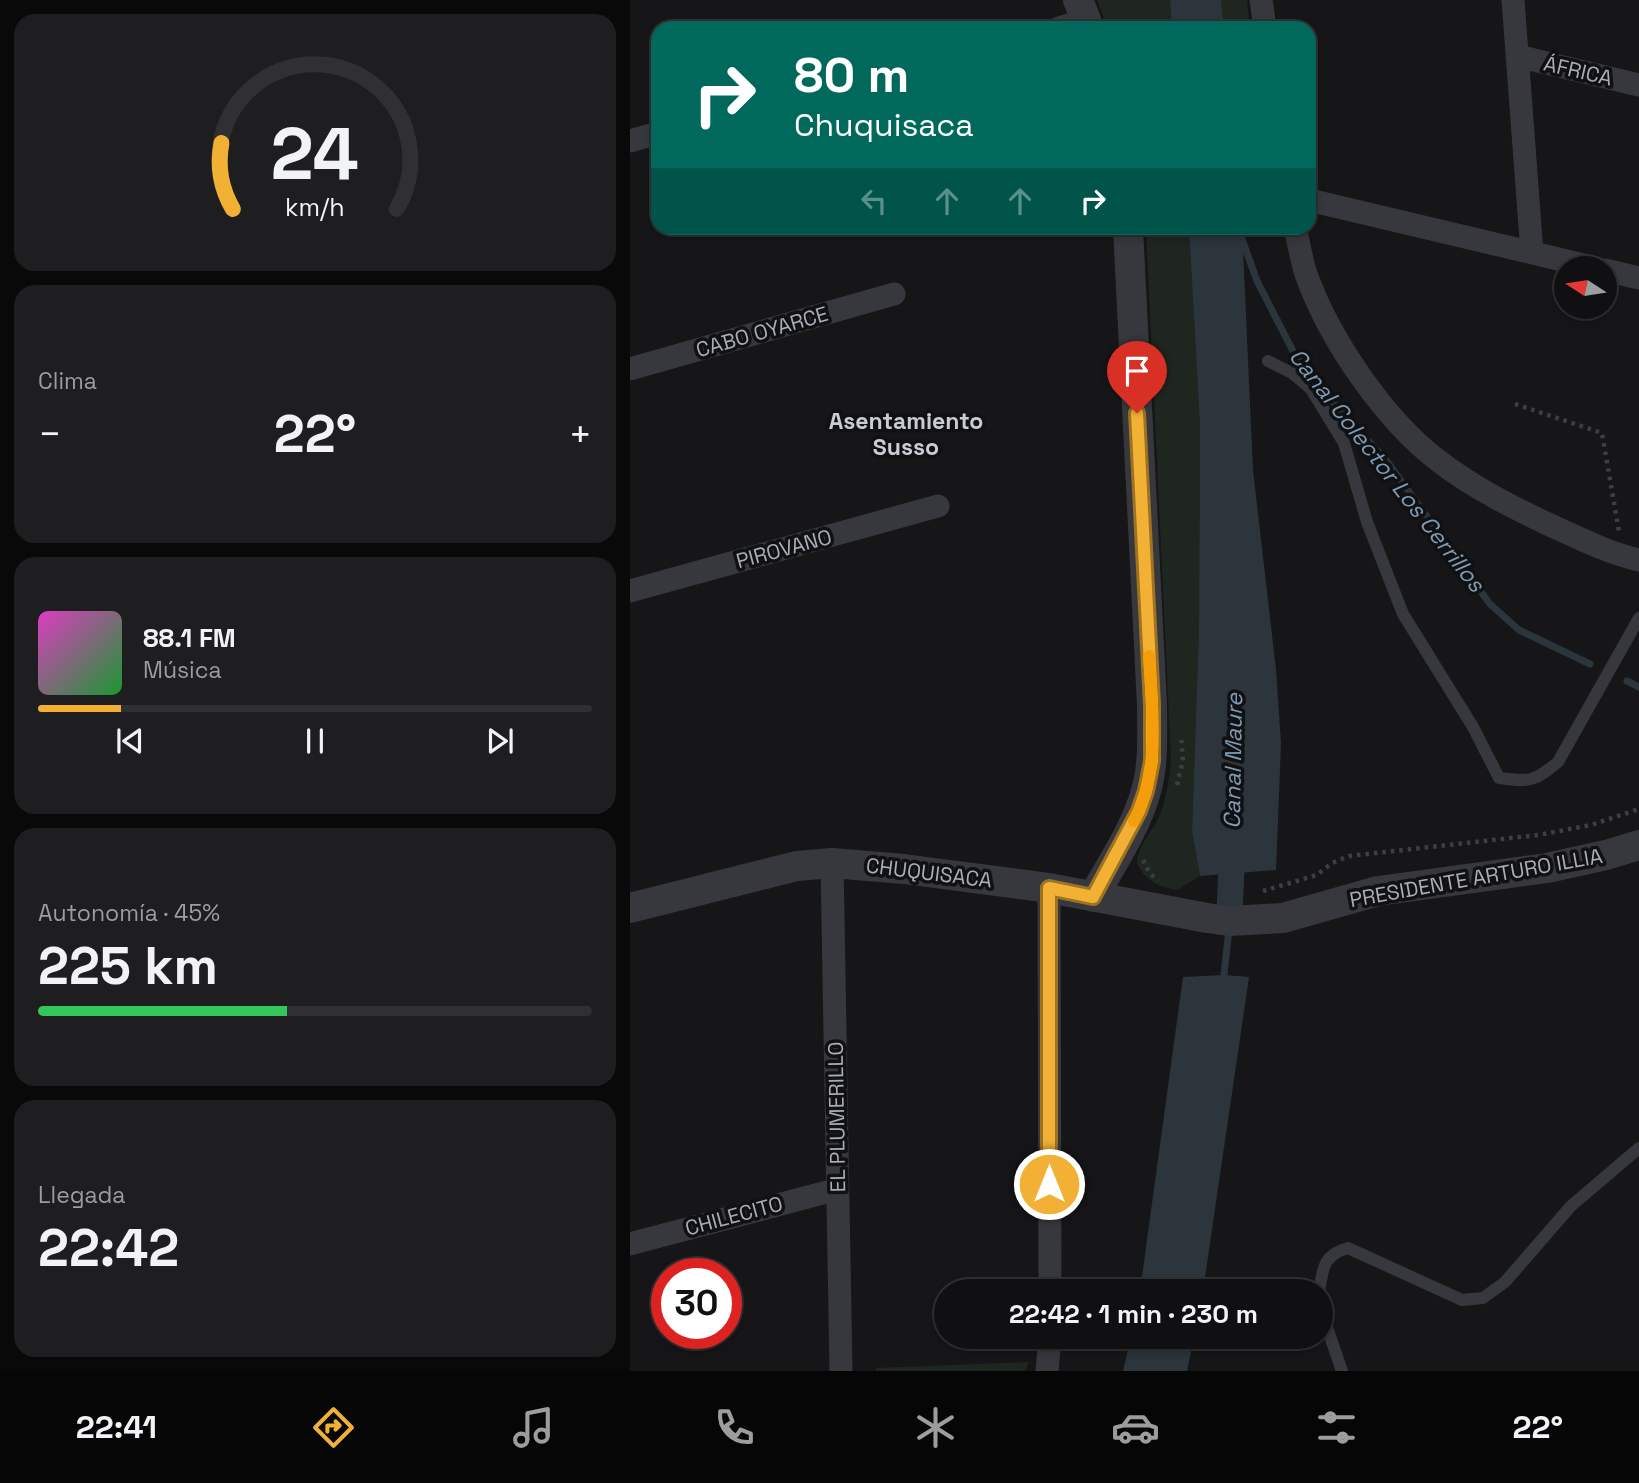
<!DOCTYPE html>
<html lang="es">
<head>
<meta charset="utf-8">
<style>
	body { margin:0; font-family:"Space Grotesk",sans-serif; background:#1e1e20; color:#f1f3f6; height:100vh; display:flex; flex-direction:column; font-size:26px; white-space:nowrap }
	* { box-sizing:border-box; margin:0 }
	p { font-size:23px; color:#9c9d9f }
	.icon { flex:none; width:38px; height:38px; fill:none; stroke:currentColor; stroke-width:2; stroke-linecap:round; stroke-linejoin:round }
	.map { position:relative; flex:1; overflow:hidden }
	.drawer { display:flex; flex-direction:column; gap:14px; padding:14px; background:#09090a; width:630px }
	.drawer>* { flex:none }
	.banner { position:absolute; left:21px; top:21px; width:665px; height:214px; border-radius:21px; box-shadow:0 4px 10px #0003,0 0 0 2px #303032; background:#00695c; color:#fff; overflow:hidden }
	.needle { width:46px; rotate:282deg }
	.tools { position:absolute; left:924px; top:256px; display:grid; gap:14px }
	.tools a { display:grid; place-items:center; width:63px; height:63px; border-radius:50%; background:#101012; box-shadow:0 4px 10px #0003,0 0 0 2px #303032; font-size:35px }
	.speed { position:absolute; left:21px; top:1258px; display:flex; gap:14px; font-size:35px; font-weight:700; text-align:center }
	.speed>* { display:grid; place-content:center; width:91px; height:91px; border-radius:50%; background:#101012; box-shadow:0 4px 10px #0003,0 0 0 2px #303032; line-height:1 }
	.speed .limit { border:10px solid #d22; background:#fff; color:#111 }
	.pin { position:absolute; display:grid; place-items:center; width:60px; height:60px; color:#fff; margin:-72px -30px; border-radius:50% 50% 50% 0; rotate:-45deg; box-shadow:0 0 7px #0007 }
	.pin .icon { rotate:45deg }
	.me { position:absolute; width:77px; margin:-38px; rotate:0deg; stroke-linejoin:round; filter:drop-shadow(0 0 5px #0008) }
	.turn { display:flex; align-items:center; gap:24px; height:147px; padding:0 28px; font-size:32px }
	.turn .icon { width:91px; height:91px; stroke-width:2.5 }
	.turn b { display:block; font-size:49px; line-height:60px }
	.lanes { display:flex; align-items:center; height:66px; padding:0 28px; background:#0003; justify-content:center; gap:35px; direction:ltr }
	.lanes .off { opacity:.35 }
	.big { font-size:52px; font-weight:700; line-height:1.1 }
	.drawer .tile { flex:1; display:flex; flex-direction:column; justify-content:center; gap:10px; min-width:0; padding:0 24px; border-radius:21px; background:#1e1e20 }
	.drawer .dial { align-items:center; gap:0 }
	.dial svg { height:182px; overflow:visible; fill:none; stroke:#303032; stroke-width:7; stroke-linecap:round; text-anchor:middle }
	.dial text { fill:#f1f3f6; stroke:none }
	.song { display:flex; align-items:center; gap:21px }
	.cover { width:84px; height:84px; border-radius:10px; background:linear-gradient(135deg,hsl(310 70% 55%),hsl(130 70% 35%)) }
	.played { height:7px; border-radius:4px; background:linear-gradient(90deg,#f2b134 15%,#303032 15%) }
	.keys { display:flex; justify-content:space-around; direction:ltr }
	.heat { display:flex; justify-content:space-between; align-items:center; font-size:38px; direction:ltr }
	.charge { height:10px; border-radius:5px; background:linear-gradient(90deg,#34c759 45%,#303032 0) }
	.trip { position:absolute; left:304px; top:1279px; width:399px; height:70px; border-radius:35px; background:#101012; box-shadow:0 4px 10px #0003,0 0 0 2px #303032; font-weight:700; line-height:70px; text-align:center }
	.tabs { display:flex; height:112px; justify-content:space-around; align-items:center; background:#060607; color:#9c9d9f }
	.tabs .icon { width:49px; height:49px }
	.tabs .current { color:#f2b134 }
	.tabs b { font-size:32px; color:#f1f3f6 }
	main { display:flex; flex:1; min-height:0 }
	.map>svg:first-child { display:block }
</style>
</head>
<body>
<main>
<section class="drawer">
<div class="tile dial"><svg viewBox="0 0 100 80">
<path d="M14 69A42 42 0 1 1 86 69"/>
<path d="M14 69A42 42 0 0 1 9 40" stroke="#f2b134"/>
<text x="50" y="56" font-size="32" font-weight="700">24</text>
<text x="50" y="72" font-size="11">km/h</text>
</svg></div>
<div class="tile"><p>Clima</p>
<div class="heat"><a>−</a><b class="big">22°</b><a>+</a></div>
</div>
<div class="tile">
<div class="song"><i class="cover"></i><div><b>88.1 FM</b><p>Música</p></div></div>
<div class="played"></div>
<div class="keys"><svg class="icon" aria-label="previous" viewBox="0 0 24 24"><path d="M18 5L8 12l10 7zM5 5v14"/></svg><svg class="icon" aria-label="pause" viewBox="0 0 24 24"><path d="M8 5v14M16 5v14"/></svg><svg class="icon" aria-label="next" viewBox="0 0 24 24"><path d="M6 5l10 7-10 7zM19 5v14"/></svg></div>
</div>
<div class="tile"><p>Autonomía · 45%</p><b class="big">225 km</b><div class="charge"></div></div>
<div class="tile"><p>Llegada</p><b class="big">22:42</b></div>
</section>
<div class="map">
<svg width="1009" height="1371" viewBox="0 0 1009 1371">
	<rect width="100%" height="100%" fill="#161618"/>
	<path fill="#1e261f" d="M467 0H540L542 28H478Z
		M591 0H617L620 28H594Z
		M516 228H559L570 426 569 629 562 830 570 876 547 890C527 886 517 882 507 864 507 845 523 832 530 814 537 797 539 778 541 760Z
		M399 1362 395 1371H246V1368Z"/>
	<path fill="#2c353c" d="M540 0H591L594 28H542Z
		M559 228H612L623 470 646 670 651 743 646 870 570 876 562 831 569 629 570 426Z
		M594 975 619 977 573 1291H510L553 977Z
		M501 1337H564L557 1371H493Z"/>
	<g fill="none" stroke-linecap="round" stroke-linejoin="round">
		<path stroke="#2c353c" stroke-width="7" d="M608 228 627 281 664 353 687 385 756 460 860 604 889 630 960 664
			M997 681 1009 687
			M593 983 599 929"/>
		<path stroke="#2c353c" stroke-width="26" d="M599 921 603 839"/>
		<path stroke="#3d3f44" stroke-width="4.5" stroke-dasharray="3.5 5" stroke-linecap="butt" d="M885 404 972 433 989 532
			M547 785 553 761 551 735
			M513 860 519 872 528 881
			M633 891 687 875 702 863 719 856 908 835 961 825 1009 809"/>
		<path stroke="#37383d" stroke-width="12" d="M638 361 662 373 681 389 714 443 737 522 773 614 843 727 869 778C900 782 904 782 928 762L1009 618
			M689 1292C693 1268 693 1255 718 1248L832 1300 853 1298 875 1282 941 1206 1009 1148
			M691 1310 712 1371"/>
		<path stroke="#37383d" stroke-width="23" d="M631 0 635 28
			M883 0 902 253
			M429 28 456 20
			M887 56 1009 85
			M0 141 28 133
			M679 200 966 268
			M665 228C669 243 671 259 676 274 699 339 755 421 810 462 844 488 882 507 920 525 949 538 978 553 1009 560
			M975 270 1009 278
			M0 369 264 294
			M0 591 308 506
			M202 863 211 1371
			M419 888 420 1292
			M0 1244 208 1189
			M417 1371 420 1337"/>
		<path stroke="#37383d" stroke-width="30" d="M448 0 459 28
			M463 897C482 863 506 828 516 791 524 764 522 734 522 705L498 228
			M0 908 167 866 202 863 274 869 419 888 577 918 599 921 653 918 748 891 917 868 976 855 1009 845"/>
	</g>
	<g fill="none" stroke-linecap="round" stroke-linejoin="round">
		<g stroke="#9d7322" stroke-width="18">
			<path id="route" d="M419 1184V888L463 897 509 811 516 791 522 761V705L507 413"/>
		</g>
		<use href="#route" stroke="#f2b134" stroke-width="12"/>
		<path stroke="#f59e0b" stroke-width="12" d="M504 821C531 771 522 710 519 656"/>
	</g>
	<g text-anchor="middle" stroke-width="7" stroke-linejoin="round" paint-order="stroke">
		<g font-size="21" fill="#a8adb8" stroke="#111113">
			<text transform="translate(948 71) rotate(13)" y="7">ÁFRICA</text>
			<text transform="translate(132 332) rotate(-16)" y="7">CABO OYARCE</text>
			<text transform="translate(154 549) rotate(-15)" y="7">PIROVANO</text>
			<text transform="translate(299 873) rotate(7)" y="7">CHUQUISACA</text>
			<text transform="translate(846 878) rotate(-10)" y="7">PRESIDENTE ARTURO ILLIA</text>
			<text transform="translate(207 1117) rotate(-91)" y="7">EL PLUMERILLO</text>
			<text transform="translate(104 1216) rotate(-15)" y="7">CHILECITO</text>
		</g>
		<g font-size="23" font-weight="bold" fill="#c9ccd4" stroke="#111113">
			<text x="276" y="429">Asentamiento<tspan x="276" dy="26">Susso</tspan></text>
		</g>
		<g font-size="23" font-style="italic" fill="#7f9bb3" stroke="#111113">
			<text transform="translate(757 470) rotate(52)" y="8">Canal Colector Los Cerrillos</text>
			<text transform="translate(603 761) rotate(-89)" y="8">Canal Maure</text>
		</g>
	</g>
</svg>
<div class="tools">
<a><svg class="needle" viewBox="-14 -14 28 28"><path d="M0-13l5 13h-10z" fill="#e53935"/><path d="M0 13l5-13h-10z" fill="#9c9d9f"/></svg></a>
</div>
<div class="speed"><div class="limit">30</div></div>
<div class="pin" style="left:507px;top:413px;background:#d93025"><svg class="icon" aria-label="arrive" viewBox="0 0 24 24"><path d="M6 21V4h12l-3 4 3 4H6"/></svg></div>
<svg class="me" style="left:419px;top:1184px" viewBox="-20 -20 40 40"><circle r="17" fill="#f2b134" stroke="#fff" stroke-width="3"/><path d="M0-11L8 9 0 5-8 9z" fill="#fff"/></svg>
<div class="trip">22:42 · 1 min · 230 m</div>
<div class="banner">
<div class="turn"><svg class="icon" aria-label="right" viewBox="0 0 24 24"><path d="M7 20v-9h11M14 6l5 5-5 5"/></svg><div><b>80 m</b>Chuquisaca</div></div>
<div class="lanes"><svg class="icon off" aria-label="left" viewBox="0 0 24 24"><path d="M17 20v-9H6M10 6l-5 5 5 5"/></svg><svg class="icon off" aria-label="ahead" viewBox="0 0 24 24"><path d="M12 20V5M6 11l6-6 6 6"/></svg><svg class="icon off" aria-label="ahead" viewBox="0 0 24 24"><path d="M12 20V5M6 11l6-6 6 6"/></svg><svg class="icon" aria-label="right" viewBox="0 0 24 24"><path d="M7 20v-9h11M14 6l5 5-5 5"/></svg></div>
</div>
</div>
</main>
<nav class="tabs">
<b>22:41</b>
<svg class="icon current" aria-label="directions" viewBox="0 0 24 24"><path d="M12 3l9 9-9 9-9-9zM9 14v-3h6M13 9l2 2-2 2"/></svg>
<svg class="icon" aria-label="music" viewBox="0 0 24 24"><path d="M9 18V5l10-2v13"/><circle cx="6" cy="18" r="3"/><circle cx="16" cy="16" r="3"/></svg>
<svg class="icon" aria-label="phone" viewBox="0 0 24 24"><path d="M5 4h4l2 5-3 2q2 4 5 5l2-3 5 2v4C11 20 4 13 5 4z"/></svg>
<svg class="icon" aria-label="climate" viewBox="0 0 24 24"><path d="M12 3v18M4 7l16 10M4 17L20 7"/></svg>
<svg class="icon" aria-label="car" viewBox="0 0 24 24"><path d="M5 17H2v-5l4-1 3-4h7l3 4 3 1v5h-3M9 17h6M6 11h13"/><circle cx="7" cy="17" r="2"/><circle cx="17" cy="17" r="2"/></svg>
<svg class="icon" aria-label="filters" viewBox="0 0 24 24"><path d="M4 7h16M4 17h16"/><circle cx="9" cy="7" r="2"/><circle cx="15" cy="17" r="2"/></svg>
<b>22°</b>
</nav>
</body>
</html>
